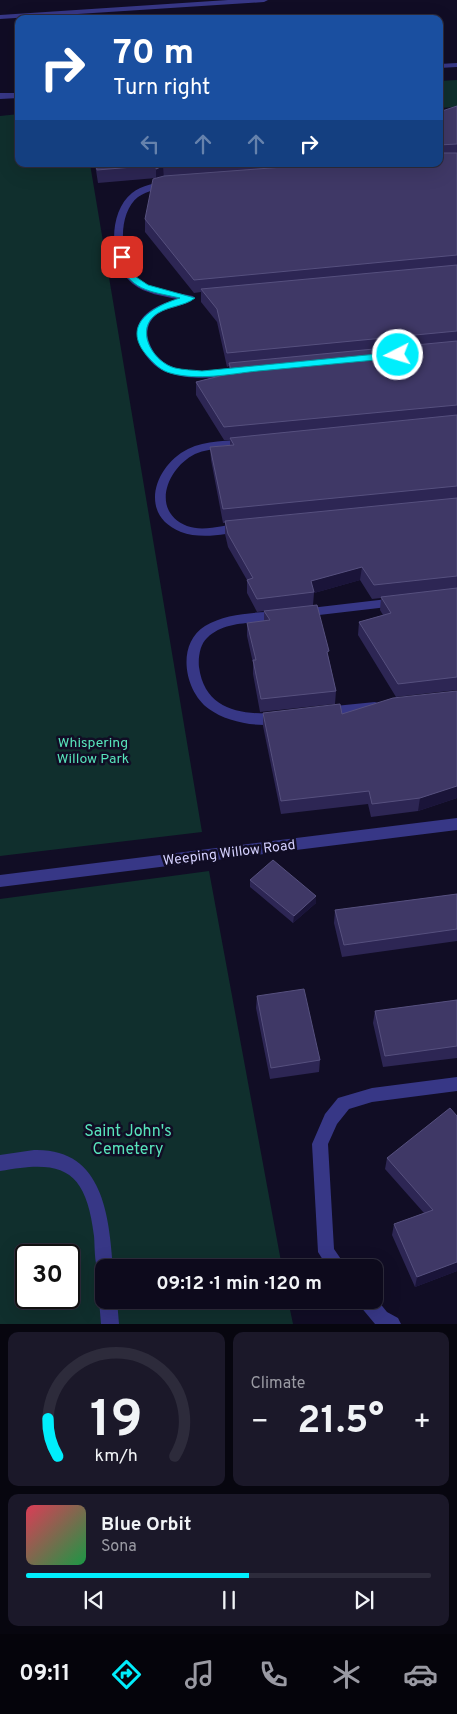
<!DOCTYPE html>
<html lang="en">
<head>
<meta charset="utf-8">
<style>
	body { margin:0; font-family:Overpass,sans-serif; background:#1b1829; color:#f1f3f6; height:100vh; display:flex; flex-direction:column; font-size:19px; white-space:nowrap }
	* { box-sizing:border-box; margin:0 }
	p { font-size:16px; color:#9a9aa3 }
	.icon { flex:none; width:28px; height:28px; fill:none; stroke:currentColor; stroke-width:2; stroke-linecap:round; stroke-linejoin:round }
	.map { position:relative; height:1324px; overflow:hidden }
	.details { display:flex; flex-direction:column; gap:8px; padding:8px; background:#07060f; flex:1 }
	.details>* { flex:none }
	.banner { position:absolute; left:15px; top:15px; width:428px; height:152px; border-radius:10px; box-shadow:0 5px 20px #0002,0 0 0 1px #2d2b3b; background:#1a4fa0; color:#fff; overflow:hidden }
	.speed { position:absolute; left:15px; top:1244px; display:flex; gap:10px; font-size:25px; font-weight:700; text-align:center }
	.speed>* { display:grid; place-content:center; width:65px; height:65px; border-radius:50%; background:#0d0a1c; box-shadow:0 5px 20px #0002,0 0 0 1px #2d2b3b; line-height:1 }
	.speed .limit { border:2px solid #111; border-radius:8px; background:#fff; color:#111 }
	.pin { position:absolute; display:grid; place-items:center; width:42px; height:42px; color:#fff; margin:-21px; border-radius:10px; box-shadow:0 2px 8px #0006 }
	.me { position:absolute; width:55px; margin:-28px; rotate:265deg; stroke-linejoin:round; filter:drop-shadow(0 0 4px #0008) }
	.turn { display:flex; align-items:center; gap:18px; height:105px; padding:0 15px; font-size:22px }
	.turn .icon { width:65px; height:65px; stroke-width:2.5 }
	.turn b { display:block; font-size:35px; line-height:42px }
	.lanes { display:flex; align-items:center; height:48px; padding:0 15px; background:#0003; justify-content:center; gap:25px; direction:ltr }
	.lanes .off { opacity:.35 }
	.big { font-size:38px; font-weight:700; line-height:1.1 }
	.details .card { flex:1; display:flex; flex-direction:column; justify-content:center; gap:8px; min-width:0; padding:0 18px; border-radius:10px; background:#1b1829 }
	.details .dial { align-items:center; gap:0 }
	.dial svg { height:130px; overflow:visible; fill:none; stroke:#2d2b3b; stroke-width:7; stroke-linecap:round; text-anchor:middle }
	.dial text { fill:#f1f3f6; stroke:none }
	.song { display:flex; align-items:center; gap:15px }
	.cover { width:60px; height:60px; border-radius:8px; background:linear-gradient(135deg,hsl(350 70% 55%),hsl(140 70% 35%)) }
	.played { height:5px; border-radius:2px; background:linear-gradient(90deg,#00eefc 55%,#2d2b3b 55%) }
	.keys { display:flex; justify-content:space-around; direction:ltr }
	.heat { display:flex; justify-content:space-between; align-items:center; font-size:28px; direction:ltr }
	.details .tiles { flex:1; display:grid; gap:8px; grid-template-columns:1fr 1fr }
	.card:last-child { grid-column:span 2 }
	.trip { position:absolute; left:95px; top:1259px; width:288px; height:50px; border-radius:10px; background:#0d0a1c; box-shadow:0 5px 20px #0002,0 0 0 1px #2d2b3b; font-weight:700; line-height:50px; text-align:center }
	.tabs { display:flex; height:80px; justify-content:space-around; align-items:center; background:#05040b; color:#9a9aa3 }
	.tabs .icon { width:35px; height:35px }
	.tabs .selected { color:#00eefc }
	.tabs b { font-size:22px; color:#f1f3f6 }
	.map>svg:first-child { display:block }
</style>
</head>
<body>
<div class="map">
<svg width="457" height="1324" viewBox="0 0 457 1324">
	<rect width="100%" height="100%" fill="#110d25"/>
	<path fill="#102f2d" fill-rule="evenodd" d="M457 80V107L439 108V81Z
		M19 114V164H90L202 832 0 856V116Z
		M209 871 282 1267 104 1268V1300H288L293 1324H0V899ZM26 1255H69V1298H26Z"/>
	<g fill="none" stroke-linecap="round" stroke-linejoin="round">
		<path fill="#373786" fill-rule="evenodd" d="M228 0H268L264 2 0 19V15Z
			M457 63V67L439 68V64Z
			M0 93H19V98L0 99Z
			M168 181 171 182V186C160 189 148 190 138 197 116 214 119 265 141 281 156 292 176 292 193 296L195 298C184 308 165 306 154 317 147 324 146 334 149 342 163 382 213 370 245 367L250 370 249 372C225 378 192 381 169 373 158 370 149 361 143 351 125 321 152 306 177 299 163 296 146 294 133 284 109 265 107 213 132 193 142 185 156 183 168 181Z
			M248 439 253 443 252 445C233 450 213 446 195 454 167 468 150 511 187 526 203 532 225 525 241 523L245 524 247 527 245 530C226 535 199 539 181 532 138 515 154 466 188 449 206 440 228 441 248 439Z
			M396 598 402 602 396 606 302 617 296 613 302 609Z
			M279 611 283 612 285 615 283 618C258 626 228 618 207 638 200 644 198 658 199 667 205 712 244 715 281 713L286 714 287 718 286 722C263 729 228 723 209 709 184 691 176 644 205 626 226 613 255 613 279 611Z
			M375 702 380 704 381 707 380 710 375 712 325 717 320 715 319 712 320 709 325 707Z
			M457 818V830L0 887V875Z
			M457 1077V1091L372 1102 349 1109 337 1124 328 1144 334 1249 347 1268H328L318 1252 312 1144 325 1114 338 1098 372 1088Z
			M34 1150C103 1148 109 1215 113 1268H104V1276L99 1274C94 1262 95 1248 94 1236 86 1169 63 1159 0 1171V1155Z
			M104 1293V1300H117L119 1324H101L99 1300Z
			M374 1296 387 1312 398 1318 401 1324H375L360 1306 357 1300H374Z"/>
	</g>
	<path fill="#2d2654" d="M457 106V690L396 697 358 635 359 622 383 615 380 610 381 598 372 599 360 580 314 593 313 605 329 659 336 691 335 704 260 712 253 674V663L247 636V623L264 621V611L257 612 247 593V580L228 547 225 534V523H223L211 460 210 447 230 445V440H224L196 395V382L229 373V366L227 367 217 322 201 302V292L194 293 145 232V219L156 178 98 183 95 164H439V112Z
		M457 691V798L418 811 371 817 368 804 281 814 263 726V713L342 714Z
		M250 880 316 903 293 923 250 887Z
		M457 894V941L342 957 334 923 335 910Z
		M257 996 320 1060 319 1072 270 1079 256 1008Z
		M457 1000V1058L383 1067 373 1023 375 1011Z
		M457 1116V1271L415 1287 392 1235 394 1224 424 1213 385 1169 387 1158Z"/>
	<path fill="#1a1439" d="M163 166 164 179 156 181V169Z
		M362 567 360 580 314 593 311 581Z
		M457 786V798L418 811 420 798Z
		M316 896V903L293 923 294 916Z
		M457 1262V1271L415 1287 417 1277Z"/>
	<path fill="#3f3866" stroke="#56507e" d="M457 106V144L439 145V149V112Z
		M439 152 440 153H457V255L194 280 145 219 153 179 164 176 324 164H439Z
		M96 164H199L163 166 156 169 157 165 97 170Z
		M457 265V331L227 353 217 309 201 289Z
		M457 341V405L224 427 196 382 232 373 229 363Z
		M457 415V486L223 509 210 447 234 445 230 438Z
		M457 498V576L374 585 362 567 311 581 314 592 257 599 247 580 253 578 228 534 225 521Z
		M457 588V677L398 684 359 622 391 613 381 597Z
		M317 605 329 651 327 652 336 691 261 699 253 660H256L247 623 270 620 264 611Z
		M457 691V786L420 798 372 804 369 791 281 801 263 713 340 704 342 714 393 698Z
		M273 860 316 896 294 916 250 880Z
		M457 894V929L344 945 335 910Z
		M304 989 320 1060 271 1068 257 996Z
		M457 1000V1046L385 1056 375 1011Z
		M450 1108 457 1116V1262L417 1277 394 1224 433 1210 387 1158Z"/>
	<path fill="#00eefc" stroke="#009ba4" d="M122 254 126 257 136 277 148 285 195 298C184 307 164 306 153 317 136 334 155 363 175 368 184 370 193 370 202 371L398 352 403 355 398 358C351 362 304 367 258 371 229 374 198 381 170 373 162 371 154 364 149 358 119 326 151 307 180 298 149 291 129 291 117 257Z"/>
	<g text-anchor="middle" stroke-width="5" stroke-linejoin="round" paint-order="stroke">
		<g font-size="14" fill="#58e4bb" stroke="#110d25">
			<text x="93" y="747">Whispering<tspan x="93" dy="16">Willow Park</tspan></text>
		</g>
		<g font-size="14" fill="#d5d1ff" stroke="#110d25">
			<text transform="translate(229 852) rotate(-7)" y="5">Weeping Willow Road</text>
		</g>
		<g font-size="16" fill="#58e4bb" stroke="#110d25">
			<text x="128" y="1136">Saint John's<tspan x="128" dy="18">Cemetery</tspan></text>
		</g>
	</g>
</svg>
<div class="speed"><div class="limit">30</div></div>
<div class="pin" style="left:122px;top:257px;background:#d93025"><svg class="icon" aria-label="arrive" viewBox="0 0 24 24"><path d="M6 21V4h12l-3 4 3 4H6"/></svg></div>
<svg class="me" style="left:398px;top:355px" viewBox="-20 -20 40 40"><circle r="17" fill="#00eefc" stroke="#fff" stroke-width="3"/><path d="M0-11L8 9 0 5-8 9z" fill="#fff"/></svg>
<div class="trip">09:12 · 1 min · 120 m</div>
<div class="banner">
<div class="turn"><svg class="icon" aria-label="right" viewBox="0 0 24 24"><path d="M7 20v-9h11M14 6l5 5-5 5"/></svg><div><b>70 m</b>Turn right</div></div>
<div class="lanes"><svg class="icon off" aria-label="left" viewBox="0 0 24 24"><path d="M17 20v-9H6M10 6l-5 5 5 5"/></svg><svg class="icon off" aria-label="ahead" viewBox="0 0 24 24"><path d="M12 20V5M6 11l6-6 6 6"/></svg><svg class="icon off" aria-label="ahead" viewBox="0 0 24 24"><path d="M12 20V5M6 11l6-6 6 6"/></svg><svg class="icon" aria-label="right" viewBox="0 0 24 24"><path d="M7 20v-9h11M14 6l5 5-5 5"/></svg></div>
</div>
</div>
<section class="details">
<div class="tiles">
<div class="card dial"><svg viewBox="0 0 100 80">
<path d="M14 69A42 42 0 1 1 86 69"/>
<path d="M14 69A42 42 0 0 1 8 46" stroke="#00eefc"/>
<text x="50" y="56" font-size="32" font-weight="700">19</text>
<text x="50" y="72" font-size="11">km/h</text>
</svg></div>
<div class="card"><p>Climate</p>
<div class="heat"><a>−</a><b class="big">21.5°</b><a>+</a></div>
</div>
<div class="card">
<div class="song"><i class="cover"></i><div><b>Blue Orbit</b><p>Sona</p></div></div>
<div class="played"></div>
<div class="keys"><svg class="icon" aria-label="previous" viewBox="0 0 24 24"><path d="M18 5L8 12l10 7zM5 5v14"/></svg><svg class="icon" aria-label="pause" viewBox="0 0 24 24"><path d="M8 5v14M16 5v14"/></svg><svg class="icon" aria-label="next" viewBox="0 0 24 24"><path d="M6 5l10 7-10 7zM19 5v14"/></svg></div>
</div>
</div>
</section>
<nav class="tabs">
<b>09:11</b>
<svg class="icon selected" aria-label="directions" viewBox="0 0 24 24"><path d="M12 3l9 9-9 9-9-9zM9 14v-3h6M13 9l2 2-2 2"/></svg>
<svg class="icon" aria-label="music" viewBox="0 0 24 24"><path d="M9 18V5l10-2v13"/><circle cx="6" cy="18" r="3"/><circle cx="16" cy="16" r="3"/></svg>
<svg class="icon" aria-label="phone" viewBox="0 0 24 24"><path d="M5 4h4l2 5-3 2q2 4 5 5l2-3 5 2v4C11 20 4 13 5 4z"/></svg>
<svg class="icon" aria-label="climate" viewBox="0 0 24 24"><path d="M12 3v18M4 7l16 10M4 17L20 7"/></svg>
<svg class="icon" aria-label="car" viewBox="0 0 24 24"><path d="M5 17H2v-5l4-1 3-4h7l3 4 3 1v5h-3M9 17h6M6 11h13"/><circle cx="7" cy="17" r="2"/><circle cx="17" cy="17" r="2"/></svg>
</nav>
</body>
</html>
